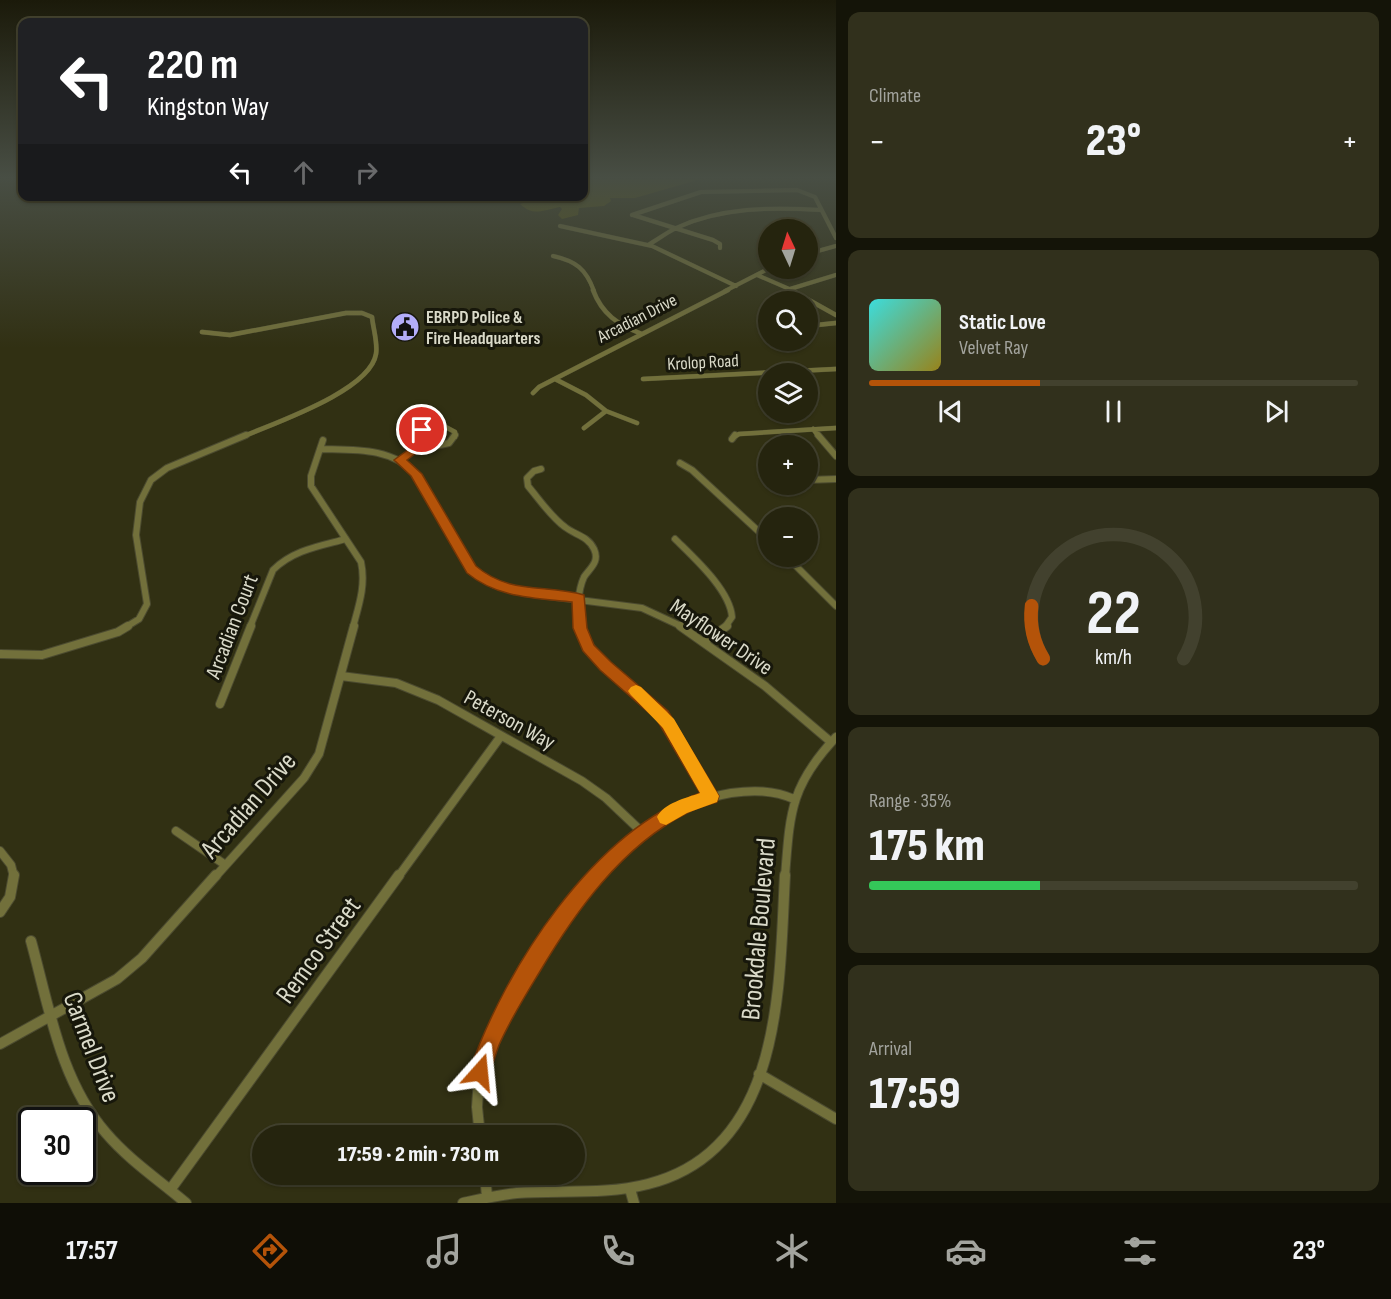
<!DOCTYPE html>
<html lang="en">
<head>
<meta charset="utf-8">
<style>
	body { margin:0; font-family:"Sofia Sans Condensed",sans-serif; background:#31301c; color:#f1f3f6; height:100vh; display:flex; flex-direction:column; font-size:22px; white-space:nowrap }
	* { box-sizing:border-box; margin:0 }
	p { font-size:20px; color:#a3a49e }
	.icon { flex:none; width:33px; height:33px; fill:none; stroke:currentColor; stroke-width:2; stroke-linecap:round; stroke-linejoin:round }
	.map { position:relative; flex:1; overflow:hidden }
	.panel { display:flex; flex-direction:column; gap:12px; padding:12px; background:#141408; width:555px }
	.panel>* { flex:none }
	.guide { position:absolute; left:18px; top:18px; width:570px; height:183px; border-radius:12px; box-shadow:0 2px 4px #0004,0 0 0 2px #42412e; background:#202124; color:#fff; overflow:hidden }
	.needle { width:39px; rotate:356deg }
	.tools { position:absolute; left:758px; top:219px; display:grid; gap:12px }
	.tools a { display:grid; place-items:center; width:60px; height:60px; border-radius:50%; background:#25240e; box-shadow:0 2px 4px #0004,0 0 0 2px #42412e; font-size:30px }
	.speed { position:absolute; left:18px; top:1107px; display:flex; gap:12px; font-size:30px; font-weight:700; text-align:center }
	.speed>* { display:grid; place-content:center; width:78px; height:78px; border-radius:50%; background:#25240e; box-shadow:0 2px 4px #0004,0 0 0 2px #42412e; line-height:1 }
	.speed .limit { border:3px solid #111; border-radius:9px; background:#fff; color:#111 }
	.pin { position:absolute; display:grid; place-items:center; width:51px; height:51px; color:#fff; margin:-26px; border:3px solid #fff; border-radius:50%; box-shadow:0 2px 6px #0007 }
	.me { position:absolute; width:66px; margin:-33px; rotate:18deg; stroke-linejoin:round; filter:drop-shadow(0 0 4px #0008) }
	.turn { display:flex; align-items:center; gap:21px; height:126px; padding:0 30px; font-size:27px }
	.turn .icon { width:78px; height:78px; stroke-width:2.5 }
	.turn b { display:block; font-size:42px; line-height:51px }
	.lanes { display:flex; align-items:center; height:57px; padding:0 30px; background:#0003; justify-content:center; gap:30px; direction:ltr }
	.lanes .off { opacity:.35 }
	.big { font-size:45px; font-weight:800; line-height:1.1 }
	.panel .widget { flex:1; display:flex; flex-direction:column; justify-content:center; gap:9px; min-width:0; padding:0 21px; border-radius:12px; background:#31301c }
	.panel .dial { align-items:center; gap:0 }
	.dial svg { height:156px; overflow:visible; fill:none; stroke:#42412e; stroke-width:7; stroke-linecap:round; text-anchor:middle }
	.dial text { fill:#f1f3f6; stroke:none }
	.song { display:flex; align-items:center; gap:18px }
	.cover { width:72px; height:72px; border-radius:9px; background:linear-gradient(135deg,hsl(180 70% 55%),hsl(50 70% 35%)) }
	.played { height:6px; border-radius:3px; background:linear-gradient(90deg,#b45309 35%,#42412e 35%) }
	.keys { display:flex; justify-content:space-around; direction:ltr }
	.heat { display:flex; justify-content:space-between; align-items:center; font-size:33px; direction:ltr }
	.charge { height:9px; border-radius:4px; background:linear-gradient(90deg,#34c759 35%,#42412e 0) }
	.trip { position:absolute; left:252px; top:1125px; width:333px; height:60px; border-radius:30px; background:#25240e; box-shadow:0 2px 4px #0004,0 0 0 2px #42412e; font-weight:800; line-height:60px; text-align:center }
	.tabs { display:flex; height:96px; justify-content:space-around; align-items:center; background:#0f0e06; color:#a3a49e }
	.tabs .icon { width:42px; height:42px }
	.tabs .selected { color:#b45309 }
	.tabs b { font-size:27px; color:#f1f3f6 }
	main { display:flex; flex:1; min-height:0 }
	.map>svg:first-child { display:block }
</style>
</head>
<body>
<main>
<div class="map">
<svg width="836" height="1203" viewBox="0 0 836 1203">
	<rect width="100%" height="100%" fill="#313013"/>
	<path fill="#58550a" d="M584 179 592 180 701 179 635 198H610L611 201 604 206 579 208 578 215 562 219 558 215 562 209 560 207C543 210 534 217 520 204L540 197 584 196Z"/>
	<g fill="none" stroke-linecap="round" stroke-linejoin="round">
		<g stroke="#4c4b30" stroke-width="4.5">
			<path id="street-far4" d="M632 215 701 192 797 190 815 197 836 238
				M633 215 713 240 720 244V248
				M560 226 652 246 736 286
				M648 245C657 240 666 233 676 228 721 207 772 207 821 210
				M807 254 836 246
				M553 256C576 261 586 269 594 291
				M757 275 794 291
				M790 289 836 275
				M725 291 770 268"/>
		</g>
		<g stroke="#4c4b30" stroke-width="5">
			<path id="street-far3" d="M593 290C602 314 618 325 642 334
				M791 290 836 315
				M807 326 836 323
				M202 332 230 335 346 313H362L372 317C373 328 378 343 376 354 370 391 274 423 242 437
				M555 379 586 395 606 411 637 423
				M643 379 836 369
				M533 393 539 387 728 290
				M584 428 606 411
				M813 429 819 437
				M420 437 428 427 440 424 455 432V437
				M734 437 739 434 836 428"/>
		</g>
		<g stroke="#4c4b30" stroke-width="8">
			<path id="street-far2" d="M818 435 836 456
				M732 439 735 435
				M323 440 311 476V486L361 562C366 585 359 605 353 627
				M320 449C354 450 391 447 416 474L468 565 482 578 501 587 524 593 642 608 683 627
				M413 451 421 435
				M413 451 449 443 455 435
				M400 460 413 451
				M680 463 692 470 768 540
				M541 469 534 471 527 478 528 486C539 499 551 517 565 527 575 535 588 536 594 549 600 562 590 568 584 577 578 590 576 614 580 627
				M807 480 836 479
				M675 539C694 558 730 590 732 617L725 627
				M786 556 836 606
				M126 627 139 619 147 604 136 535 140 502 151 480 167 468 246 435
				M250 627 273 570C293 550 320 546 346 539"/>
		</g>
		<g stroke="#4c4b30" stroke-width="10">
			<path id="street-far1" d="M580 626C594 670 636 683 663 717 681 741 695 770 711 796
				M680 626 765 686 831 742
				M704 642 727 626
				M0 654 42 655 118 632 128 626
				M341 676 396 683 438 700 582 781 606 798 643 833
				M220 704 251 626
				M176 831 224 864
				M0 851 11 865 14 877
				M215 877 304 778 319 754 354 626
				M398 877 501 736
				M595 877C633 836 674 803 731 793 753 790 773 790 794 799
				M785 877C790 813 790 786 836 737"/>
		</g>
		<g stroke="#4c4b30" stroke-width="12">
			<path id="street" d="M0 912 10 897 14 875
				M31 941C49 1006 60 1081 106 1133 129 1160 159 1180 186 1203
				M0 1044 117 979 142 958 216 875
				M759 1074 836 1119
				M480 1136 477 1107 479 1078 491 1037 546 943 597 875
				M485 1174 487 1197
				M630 1189 634 1203
				M170 1190 399 875
				M463 1203C481 1199 498 1195 517 1193 560 1190 606 1195 648 1184 784 1150 779 985 785 875"/>
		</g>
		<use href="#street-far4" stroke="#72703b" stroke-width="4"/>
		<use href="#street-far3" stroke="#72703b" stroke-width="4.5"/>
		<use href="#street-far2" stroke="#72703b" stroke-width="6"/>
		<use href="#street-far1" stroke="#72703b" stroke-width="8"/>
		<use href="#street" stroke="#72703b" stroke-width="10"/>
	</g>
	<path fill="#8f8c47" d="M399 314 409 323V329L401 330Z"/>
	<path fill="#a6a352" stroke="#747239" stroke-width="1.5" d="M399 314H408L409 323H401Z"/>
	<linearGradient id="sky" x2="0" y2="1"><stop stop-color="#1b1a0a"/><stop offset="0.51" stop-color="#484e44"/><stop offset="1" stop-color="#484e44" stop-opacity="0"/></linearGradient>
	<rect width="836" height="348" fill="url(#sky)"/>
	<path fill="#b45309" stroke="#753606" stroke-width="1.5" d="M422 426 428 430 419 451 407 460 422 474 476 566C510 595 545 584 584 595L587 628 594 645 611 662 668 711 719 796 717 802C707 805 696 808 687 813 622 846 575 912 539 973 525 996 510 1020 499 1045 495 1056 492 1068 487 1080L480 1083 472 1080 469 1072C505 968 592 832 700 793L657 720 600 670 583 651 573 628 572 602C535 598 497 598 467 573L411 476 394 460 409 449 417 430Z"/>
	<path fill="#f59e0b" d="M636 685 641 687 674 719 719 796 717 802 687 813 666 825 660 823 657 817C664 803 686 798 700 793L663 728 631 695 628 691 631 687Z"/>
	<defs>
		<g id="civic-disc" transform="scale(1.5)"><circle r="9.5" fill="#b3adf9" stroke="#17170b"/><path d="M-.6-6.5H3V-4.5H.6V-3L4-1V1h2V6H-6V1h2V-1L-.6-3ZM-1.2 2.5V6h2.4V2.5Z" fill="#111"/></g>
	</defs>
	<g fill-rule="evenodd">
		<use href="#civic-disc" x="405" y="327"/>
	</g>
	<g text-anchor="middle" stroke-width="6" stroke-linejoin="round" paint-order="stroke">
		<g font-size="18" font-weight="bold" fill="#dadac9" stroke="#17170b" text-anchor="start">
			<text x="426" y="323">EBRPD Police &amp;<tspan x="426" dy="21">Fire Headquarters</tspan></text>
		</g>
		<g font-size="18" fill="#dadac9" stroke="#17170b">
			<text transform="translate(637 318) rotate(-27)" y="6">Arcadian Drive</text>
			<text transform="translate(703 362) rotate(-3)" y="6">Krolop Road</text>
		</g>
		<g font-size="22" fill="#dadac9" stroke="#17170b">
			<text transform="translate(231 626) rotate(-69)" y="8">Arcadian Court</text>
			<text transform="translate(722 636) rotate(34)" y="8">Mayflower Drive</text>
			<text transform="translate(510 719) rotate(29)" y="8">Peterson Way</text>
		</g>
		<g font-size="27" fill="#dadac9" stroke="#17170b">
			<text transform="translate(248 805) rotate(-49)" y="9">Arcadian Drive</text>
			<text transform="translate(758 929) rotate(-85)" y="9">Brookdale Boulevard</text>
			<text transform="translate(318 950) rotate(-54)" y="9">Remco Street</text>
			<text transform="translate(92 1047) rotate(69)" y="9">Carmel Drive</text>
		</g>
	</g>
</svg>
<div class="tools">
<a><svg class="needle" viewBox="-14 -14 28 28"><path d="M0-13l5 13h-10z" fill="#e53935"/><path d="M0 13l5-13h-10z" fill="#a3a49e"/></svg></a>
<a><svg class="icon" aria-label="search" viewBox="0 0 24 24"><circle cx="10" cy="10" r="6"/><path d="M15 15l6 6"/></svg></a>
<a><svg class="icon" aria-label="layers" viewBox="0 0 24 24"><path d="M12 4l9 5-9 5-9-5zM3 14l9 5 9-5"/></svg></a>
<a>+</a>
<a>−</a>
</div>
<div class="speed"><div class="limit">30</div></div>
<div class="pin" style="left:422px;top:430px;background:#d93025"><svg class="icon" aria-label="arrive" viewBox="0 0 24 24"><path d="M6 21V4h12l-3 4 3 4H6"/></svg></div>
<svg class="me" style="left:480px;top:1072px" viewBox="-20 -20 40 40"><path d="M0-17L14 15 0 8-14 15z" fill="#b45309" stroke="#fff" stroke-width="4"/></svg>
<div class="trip">17:59 · 2 min · 730 m</div>
<div class="guide">
<div class="turn"><svg class="icon" aria-label="left" viewBox="0 0 24 24"><path d="M17 20v-9H6M10 6l-5 5 5 5"/></svg><div><b>220 m</b>Kingston Way</div></div>
<div class="lanes"><svg class="icon" aria-label="left" viewBox="0 0 24 24"><path d="M17 20v-9H6M10 6l-5 5 5 5"/></svg><svg class="icon off" aria-label="ahead" viewBox="0 0 24 24"><path d="M12 20V5M6 11l6-6 6 6"/></svg><svg class="icon off" aria-label="right" viewBox="0 0 24 24"><path d="M7 20v-9h11M14 6l5 5-5 5"/></svg></div>
</div>
</div>
<section class="panel">
<div class="widget"><p>Climate</p>
<div class="heat"><a>−</a><b class="big">23°</b><a>+</a></div>
</div>
<div class="widget">
<div class="song"><i class="cover"></i><div><b>Static Love</b><p>Velvet Ray</p></div></div>
<div class="played"></div>
<div class="keys"><svg class="icon" aria-label="previous" viewBox="0 0 24 24"><path d="M18 5L8 12l10 7zM5 5v14"/></svg><svg class="icon" aria-label="pause" viewBox="0 0 24 24"><path d="M8 5v14M16 5v14"/></svg><svg class="icon" aria-label="next" viewBox="0 0 24 24"><path d="M6 5l10 7-10 7zM19 5v14"/></svg></div>
</div>
<div class="widget dial"><svg viewBox="0 0 100 80">
<path d="M14 69A42 42 0 1 1 86 69"/>
<path d="M14 69A42 42 0 0 1 8 42" stroke="#b45309"/>
<text x="50" y="56" font-size="32" font-weight="700">22</text>
<text x="50" y="72" font-size="11">km/h</text>
</svg></div>
<div class="widget"><p>Range · 35%</p><b class="big">175 km</b><div class="charge"></div></div>
<div class="widget"><p>Arrival</p><b class="big">17:59</b></div>
</section>
</main>
<nav class="tabs">
<b>17:57</b>
<svg class="icon selected" aria-label="directions" viewBox="0 0 24 24"><path d="M12 3l9 9-9 9-9-9zM9 14v-3h6M13 9l2 2-2 2"/></svg>
<svg class="icon" aria-label="music" viewBox="0 0 24 24"><path d="M9 18V5l10-2v13"/><circle cx="6" cy="18" r="3"/><circle cx="16" cy="16" r="3"/></svg>
<svg class="icon" aria-label="phone" viewBox="0 0 24 24"><path d="M5 4h4l2 5-3 2q2 4 5 5l2-3 5 2v4C11 20 4 13 5 4z"/></svg>
<svg class="icon" aria-label="climate" viewBox="0 0 24 24"><path d="M12 3v18M4 7l16 10M4 17L20 7"/></svg>
<svg class="icon" aria-label="car" viewBox="0 0 24 24"><path d="M5 17H2v-5l4-1 3-4h7l3 4 3 1v5h-3M9 17h6M6 11h13"/><circle cx="7" cy="17" r="2"/><circle cx="17" cy="17" r="2"/></svg>
<svg class="icon" aria-label="filters" viewBox="0 0 24 24"><path d="M4 7h16M4 17h16"/><circle cx="9" cy="7" r="2"/><circle cx="15" cy="17" r="2"/></svg>
<b>23°</b>
</nav>
</body>
</html>
